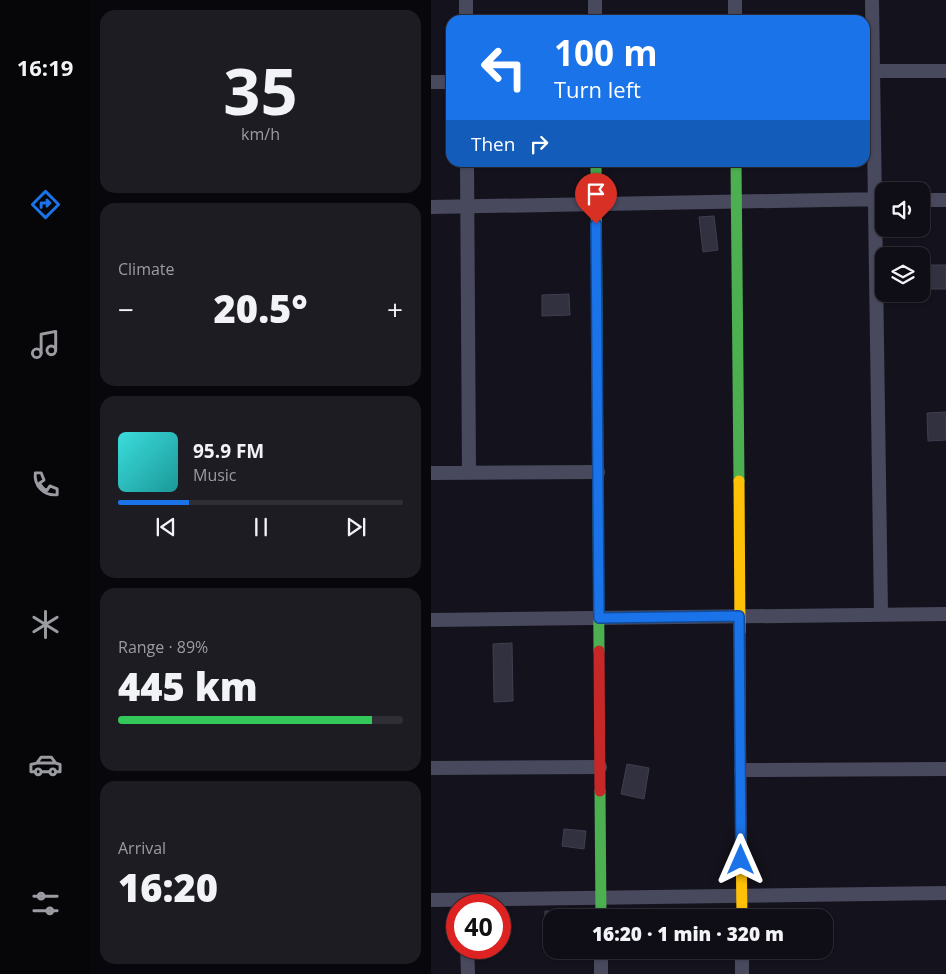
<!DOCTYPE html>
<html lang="en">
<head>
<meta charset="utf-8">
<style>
	body { margin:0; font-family:"Open Sans",sans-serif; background:#1d1c23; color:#f1f3f6; height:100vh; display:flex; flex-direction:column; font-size:19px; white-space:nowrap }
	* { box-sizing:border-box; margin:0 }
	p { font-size:16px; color:#9b9ca1 }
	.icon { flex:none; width:28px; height:28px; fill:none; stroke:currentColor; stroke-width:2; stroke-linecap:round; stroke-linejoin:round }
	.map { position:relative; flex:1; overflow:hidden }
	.side { display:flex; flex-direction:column; gap:10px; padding:10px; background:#08080c; width:341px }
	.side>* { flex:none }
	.top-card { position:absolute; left:15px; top:15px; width:424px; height:152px; border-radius:15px; box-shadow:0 1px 4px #0004,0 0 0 1px #2f2e35; background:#1a73e8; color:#fff; overflow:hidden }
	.buttons { position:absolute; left:444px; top:182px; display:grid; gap:10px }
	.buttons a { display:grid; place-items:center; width:55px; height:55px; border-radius:10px; background:#0f0e16; box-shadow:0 1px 4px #0004,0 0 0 1px #2f2e35; font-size:25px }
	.speed { position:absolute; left:15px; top:894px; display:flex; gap:10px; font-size:25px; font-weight:700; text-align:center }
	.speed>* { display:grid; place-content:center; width:65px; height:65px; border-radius:50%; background:#0f0e16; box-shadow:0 1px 4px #0004,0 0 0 1px #2f2e35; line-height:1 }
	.speed .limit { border:8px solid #d22; background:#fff; color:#111 }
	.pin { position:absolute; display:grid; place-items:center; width:42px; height:42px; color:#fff; margin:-51px -21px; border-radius:50% 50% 50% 0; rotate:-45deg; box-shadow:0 0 5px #0007 }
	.pin .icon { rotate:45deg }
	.me { position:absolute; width:55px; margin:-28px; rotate:0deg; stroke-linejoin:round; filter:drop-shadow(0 0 4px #0008) }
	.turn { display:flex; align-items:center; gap:18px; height:105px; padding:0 25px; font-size:22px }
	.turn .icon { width:65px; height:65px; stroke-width:2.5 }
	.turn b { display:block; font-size:35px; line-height:42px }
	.then { display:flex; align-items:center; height:48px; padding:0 25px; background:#0003; gap:10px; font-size:19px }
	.big { font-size:38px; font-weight:800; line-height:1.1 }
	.side .tile { flex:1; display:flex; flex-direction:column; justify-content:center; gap:8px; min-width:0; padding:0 18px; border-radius:15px; background:#1d1c23 }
	.side .dial { align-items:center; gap:0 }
	.dial b { font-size:65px; line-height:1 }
	.song { display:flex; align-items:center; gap:15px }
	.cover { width:60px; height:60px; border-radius:8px; background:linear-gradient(135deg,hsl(180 70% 55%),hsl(180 70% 35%)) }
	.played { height:5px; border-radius:2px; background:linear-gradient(90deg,#1a73e8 25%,#2f2e35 25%) }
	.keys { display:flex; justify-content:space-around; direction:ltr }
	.heat { display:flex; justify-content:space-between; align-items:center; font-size:28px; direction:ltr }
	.charge { height:8px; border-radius:4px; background:linear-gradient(90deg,#34c759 89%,#2f2e35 0) }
	.trip { position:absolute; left:112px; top:909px; width:290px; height:50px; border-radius:15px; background:#0f0e16; box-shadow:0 1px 4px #0004,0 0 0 1px #2f2e35; font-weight:800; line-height:50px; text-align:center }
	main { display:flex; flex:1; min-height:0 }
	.dock { display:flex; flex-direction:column; width:90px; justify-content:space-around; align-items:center; background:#060609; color:#9b9ca1 }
	.dock .icon { width:35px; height:35px }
	.dock .selected { color:#1a73e8 }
	.dock b { font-size:22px; color:#f1f3f6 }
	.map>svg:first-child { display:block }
</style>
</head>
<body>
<main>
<nav class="dock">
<b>16:19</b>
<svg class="icon selected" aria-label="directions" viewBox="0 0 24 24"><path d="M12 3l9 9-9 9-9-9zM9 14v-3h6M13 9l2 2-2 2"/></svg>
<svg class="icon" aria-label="music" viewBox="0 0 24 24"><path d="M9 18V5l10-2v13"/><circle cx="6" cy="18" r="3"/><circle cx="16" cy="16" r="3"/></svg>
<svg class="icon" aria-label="phone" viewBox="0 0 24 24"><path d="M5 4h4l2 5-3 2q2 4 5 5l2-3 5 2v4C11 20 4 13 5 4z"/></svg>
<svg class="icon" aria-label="climate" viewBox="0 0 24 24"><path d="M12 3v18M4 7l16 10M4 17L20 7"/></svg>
<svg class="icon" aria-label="car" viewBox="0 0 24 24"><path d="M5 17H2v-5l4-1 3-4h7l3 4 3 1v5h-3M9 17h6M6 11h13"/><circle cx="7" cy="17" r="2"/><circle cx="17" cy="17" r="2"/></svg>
<svg class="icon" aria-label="filters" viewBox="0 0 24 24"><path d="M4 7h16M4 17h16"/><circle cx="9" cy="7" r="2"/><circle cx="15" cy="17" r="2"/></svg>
</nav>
<section class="side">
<div class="tile dial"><b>35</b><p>km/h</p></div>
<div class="tile"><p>Climate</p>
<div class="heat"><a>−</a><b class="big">20.5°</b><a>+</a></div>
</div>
<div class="tile">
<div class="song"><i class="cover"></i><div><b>95.9 FM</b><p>Music</p></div></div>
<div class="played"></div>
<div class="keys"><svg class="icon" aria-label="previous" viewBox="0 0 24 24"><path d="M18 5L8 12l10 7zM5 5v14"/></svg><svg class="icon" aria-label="pause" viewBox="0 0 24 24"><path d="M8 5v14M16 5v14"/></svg><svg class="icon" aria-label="next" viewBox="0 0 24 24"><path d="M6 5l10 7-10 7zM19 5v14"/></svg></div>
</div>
<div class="tile"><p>Range · 89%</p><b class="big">445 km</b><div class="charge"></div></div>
<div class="tile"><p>Arrival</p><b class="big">16:20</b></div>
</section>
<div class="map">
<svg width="515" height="974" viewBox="0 0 515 974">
	<rect width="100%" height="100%" fill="#14131d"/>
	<path fill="#32313f" stroke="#403e50" d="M283 216 287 250 272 252 268 217Z
		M497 265H515V289H497Z
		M138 294 139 315 111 316V295Z
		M515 412V440L497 441 496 413Z
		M81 643 82 701 63 702 62 644Z
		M196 764 218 768 213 799 190 794Z
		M133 829 155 831 153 849 131 846Z
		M114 911 155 913V918H121V935L113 934Z"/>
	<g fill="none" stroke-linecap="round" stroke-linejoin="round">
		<path stroke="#48495d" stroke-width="14" d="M35 0V20
			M164 0V20
			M304 0V20
			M441 0 450 615
			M441 71H515
			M0 82H20
			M36 162 38 473
			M490 200H515
			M0 207 452 199
			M0 473 167 472
			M0 620 515 614
			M0 768 169 767
			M310 770 515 769
			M0 900 515 893
			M36 948 37 974
			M170 950V974
			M311 950V974"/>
		<path stroke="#4caf50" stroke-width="11" d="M165 162 168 651
			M305 162 308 481
			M169 791 170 918"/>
		<path stroke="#ffc107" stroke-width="11" d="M308 481 309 632
			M310 836 311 918"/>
		<path stroke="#c62828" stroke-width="11" d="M309 632 310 836
			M168 651 169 791"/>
	</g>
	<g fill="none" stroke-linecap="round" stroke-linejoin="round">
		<g stroke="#114b97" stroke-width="12">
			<path id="route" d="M165 224 168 618 308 616 310 860"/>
		</g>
		<use href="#route" stroke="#1a73e8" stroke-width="9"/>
	</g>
</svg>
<div class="buttons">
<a><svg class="icon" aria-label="sound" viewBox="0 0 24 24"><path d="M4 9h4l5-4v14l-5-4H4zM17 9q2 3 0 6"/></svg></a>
<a><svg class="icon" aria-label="layers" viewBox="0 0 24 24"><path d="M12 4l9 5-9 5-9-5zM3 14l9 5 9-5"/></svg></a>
</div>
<div class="speed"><div class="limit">40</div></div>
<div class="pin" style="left:165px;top:224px;background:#d93025"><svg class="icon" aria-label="arrive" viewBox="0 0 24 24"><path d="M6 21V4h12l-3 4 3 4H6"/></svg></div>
<svg class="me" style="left:310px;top:860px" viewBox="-20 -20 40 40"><path d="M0-17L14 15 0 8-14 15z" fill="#1a73e8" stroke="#fff" stroke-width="4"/></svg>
<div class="trip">16:20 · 1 min · 320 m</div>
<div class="top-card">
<div class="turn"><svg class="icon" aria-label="left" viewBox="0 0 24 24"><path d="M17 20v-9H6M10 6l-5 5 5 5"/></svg><div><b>100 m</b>Turn left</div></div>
<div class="then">Then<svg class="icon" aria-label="right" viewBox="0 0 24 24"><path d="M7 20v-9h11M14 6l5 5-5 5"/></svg></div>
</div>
</div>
</main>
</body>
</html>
